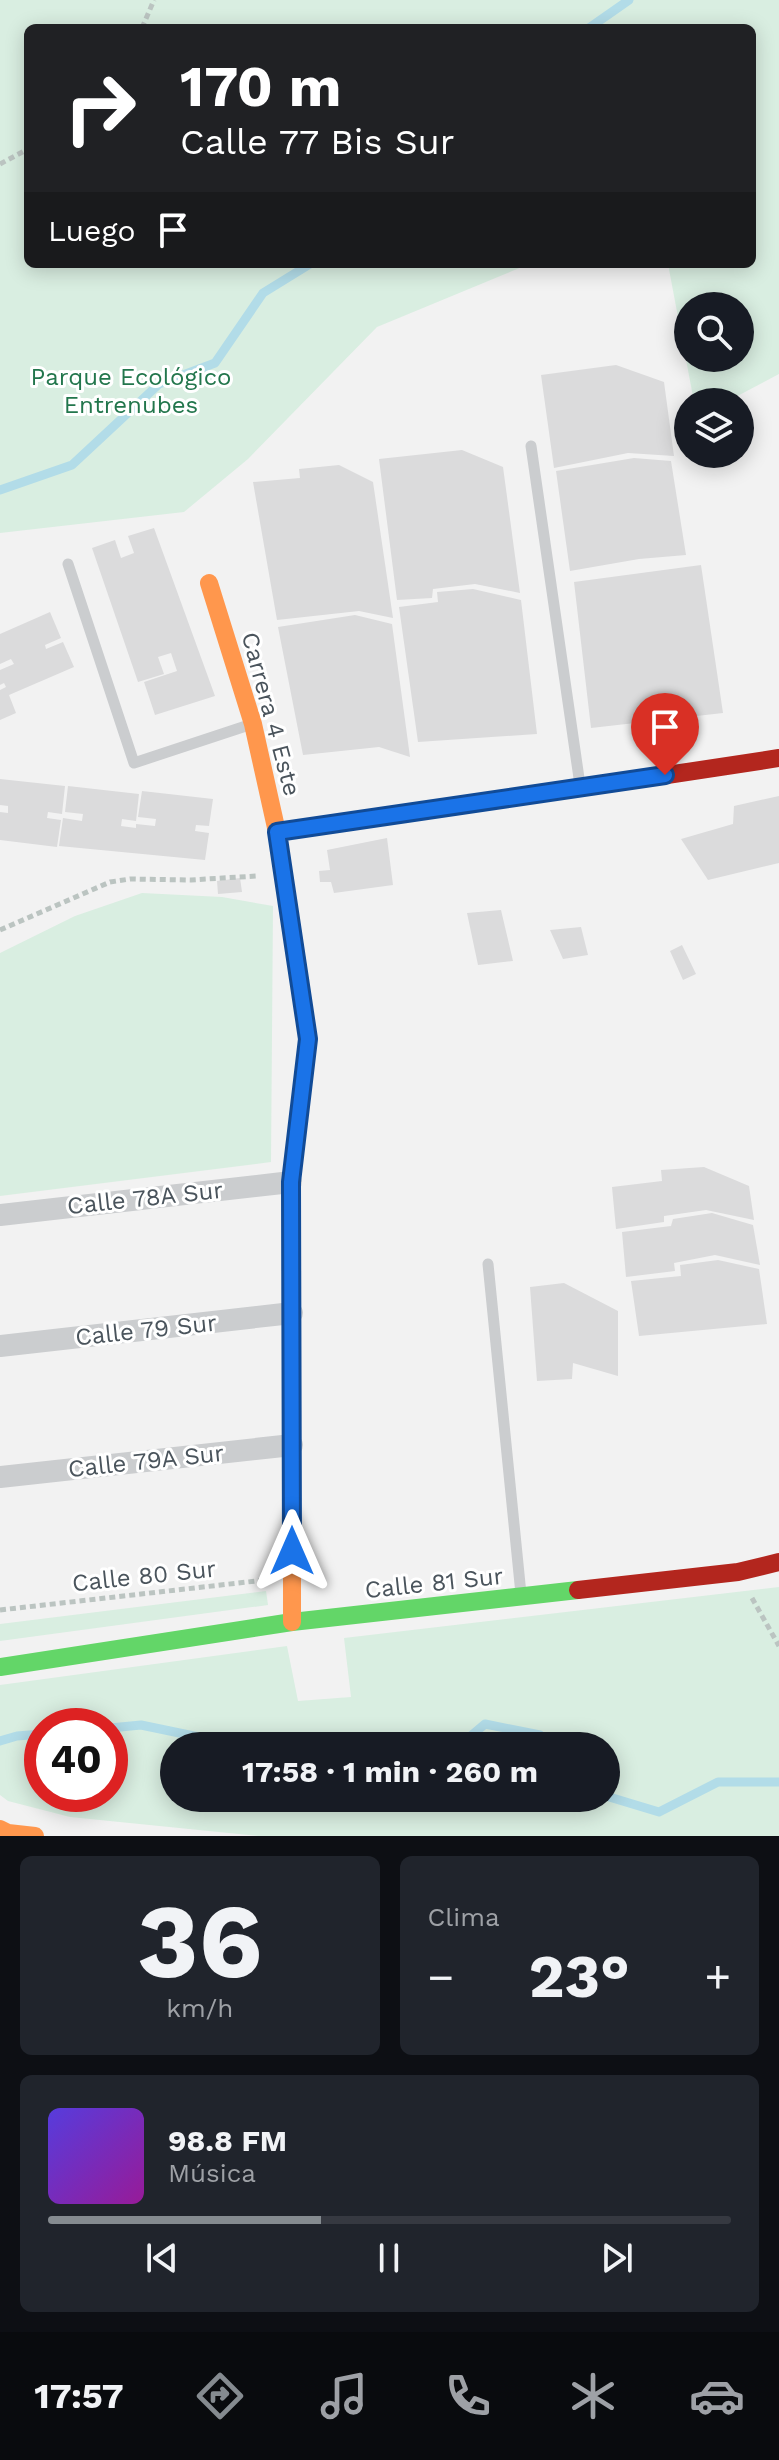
<!DOCTYPE html>
<html lang="es">
<head>
<meta charset="utf-8">
<style>
	body { margin:0; font-family:"Work Sans",sans-serif; background:#20242c; color:#f1f3f6; height:100vh; display:flex; flex-direction:column; font-size:30px; white-space:nowrap }
	* { box-sizing:border-box; margin:0 }
	p { font-size:26px; color:#9ea1a6 }
	.icon { flex:none; width:44px; height:44px; fill:none; stroke:currentColor; stroke-width:2; stroke-linecap:round; stroke-linejoin:round }
	.map { position:relative; height:1836px; overflow:hidden }
	.drawer { display:flex; flex-direction:column; gap:20px; padding:20px; background:#0d0f14; flex:1 }
	.drawer>* { flex:none }
	.hud { position:absolute; left:24px; top:24px; width:732px; height:244px; border-radius:12px; box-shadow:0 4px 20px #0003; background:#202124; color:#fff; overflow:hidden }
	.controls { position:absolute; left:674px; top:292px; display:grid; gap:16px }
	.controls a { display:grid; place-items:center; width:80px; height:80px; border-radius:50%; background:#171b24; box-shadow:0 4px 20px #0003; font-size:40px }
	.speed { position:absolute; left:24px; top:1708px; display:flex; gap:16px; font-size:40px; font-weight:700; text-align:center }
	.speed>* { display:grid; place-content:center; width:104px; height:104px; border-radius:50%; background:#171b24; box-shadow:0 4px 20px #0003; line-height:1 }
	.speed .limit { border:12px solid #d22; background:#fff; color:#111 }
	.pin { position:absolute; display:grid; place-items:center; width:68px; height:68px; color:#fff; margin:-82px -34px; border-radius:50% 50% 50% 0; rotate:-45deg; box-shadow:0 0 8px #0007 }
	.pin .icon { rotate:45deg }
	.me { position:absolute; width:88px; margin:-44px; rotate:0deg; stroke-linejoin:round; filter:drop-shadow(0 0 6px #0008) }
	.turn { display:flex; align-items:center; gap:28px; height:168px; padding:0 24px; font-size:36px }
	.turn .icon { width:104px; height:104px; stroke-width:2.5 }
	.turn b { display:block; font-size:56px; line-height:68px }
	.then { display:flex; align-items:center; height:76px; padding:0 24px; background:#0003; gap:16px; font-size:30px }
	.big { font-size:60px; font-weight:700; line-height:1.1 }
	.drawer .card { flex:1; display:flex; flex-direction:column; justify-content:center; gap:12px; min-width:0; padding:0 28px; border-radius:12px; background:#20242c }
	.drawer .dial { align-items:center; gap:0 }
	.dial b { font-size:104px; line-height:1 }
	.song { display:flex; align-items:center; gap:24px }
	.cover { width:96px; height:96px; border-radius:12px; background:linear-gradient(135deg,hsl(250 70% 55%),hsl(300 70% 35%)) }
	.played { height:8px; border-radius:4px; background:linear-gradient(90deg,#858b90 40%,#363941 40%) }
	.keys { display:flex; justify-content:space-around; direction:ltr }
	.heat { display:flex; justify-content:space-between; align-items:center; font-size:44px; direction:ltr }
	.drawer .tiles { flex:1; display:grid; gap:20px; grid-template-columns:1fr 1fr }
	.card:last-child { grid-column:span 2 }
	.trip { position:absolute; left:160px; top:1732px; width:460px; height:80px; border-radius:40px; background:#171b24; box-shadow:0 4px 20px #0003; font-weight:700; line-height:80px; text-align:center }
	.menu { display:flex; height:128px; justify-content:space-around; align-items:center; background:#090b0e; color:#9ea1a6 }
	.menu .icon { width:56px; height:56px }
	.menu .selected { color:#858b90 }
	.menu b { font-size:36px; color:#f1f3f6 }
	.map>svg:first-child { display:block }
</style>
</head>
<body>
<div class="map">
<svg width="779" height="1836" viewBox="0 0 779 1836">
	<rect width="100%" height="100%" fill="#f2f2f2"/>
	<path fill="#d9eee1" fill-rule="evenodd" d="M0 0H779V374L726 402H694L668 264H752V28H28V264H529L377 327 248 459 184 512 0 533ZM688 306H740V358H688Z
		M142 893 222 897 273 906 271 1162 0 1196V953L75 916Z
		M779 1587V1836H258L70 1817 8 1801 0 1795V1685L287 1646 298 1701 351 1697 344 1638ZM42 1726H110V1794H42ZM174 1746H606V1798H174Z
		M266 1591 268 1605 0 1641V1624Z"/>
	<g fill="none" stroke-linecap="round" stroke-linejoin="round">
		<path stroke="#b2dce8" stroke-width="9" d="M589 28 629 0
			M0 490 72 465 159 384 215 363 263 293 310 264
			M110 1728 141 1725 242 1746
			M0 1741 17 1736 42 1734
			M459 1746 485 1724 540 1735 550 1746
			M606 1796 659 1812 718 1782H779"/>
	</g>
	<path fill="#dbdbdc" d="M616 365 664 382 674 456 628 453 554 468 541 375Z
		M462 450 503 467 520 593 475 584 433 589 432 598 397 600 379 459Z
		M634 458 671 461 686 555 639 559 570 571 556 471Z
		M339 465 373 482 393 618 359 611 277 620 253 482 300 478 299 469Z
		M154 528 215 696 155 715 144 682 177 671 171 653 158 657 164 674 138 682 92 548 115 540 121 558 134 553 128 536Z
		M701 565 723 713 591 728 574 582Z
		M473 589 521 600 537 734 418 742 399 607 438 602 437 592Z
		M50 612 61 638 45 645 46 649 63 642 74 667 9 695 16 713 0 720V690L6 687 4 683 0 685V670L14 664 11 659 0 664V634Z
		M355 615 392 624 410 757 379 747 303 755 278 627Z
		M0 779 65 786 62 814 48 812 47 818 61 820 57 847 0 840V812L8 813V806L0 805Z
		M68 786 139 794 136 821 122 819 121 826 136 828V824L155 826 156 819 138 817 142 791 213 799 209 826 196 825 195 831 209 833 205 860 59 846 63 818 82 821 83 814 65 812Z
		M779 796V863L708 880 681 839 733 824 734 806Z
		M387 838 393 885 334 893 331 882H320L319 871 330 870 327 850Z
		M240 878 242 892 218 894 217 881Z
		M501 910 513 961 478 965 467 913Z
		M581 927 588 955 563 959 550 930Z
		M682 945 696 974 683 980 670 951Z
		M704 1167 749 1186 754 1220 706 1210 664 1216V1222L616 1229 612 1187 662 1181 661 1170Z
		M712 1213 753 1225 760 1265 715 1255 674 1263 675 1271 626 1277 622 1232 671 1226 673 1219Z
		M718 1260 759 1269 767 1324 639 1336 631 1281 681 1276 680 1265Z
		M564 1283 618 1311V1376L573 1363 572 1379 537 1381 530 1287Z"/>
	<g fill="none" stroke-linecap="round" stroke-linejoin="round">
		<path stroke="#bbc4c1" stroke-width="5" stroke-dasharray="6 4" stroke-linecap="butt" d="M142 28 154 0
			M0 164 28 149
			M0 930 110 882 130 879 191 880 256 876
			M752 1598 779 1646
			M0 1610 265 1580"/>
		<path stroke="#cbcdcf" stroke-width="11" d="M531 446 580 785
			M68 564 134 763 249 725
			M488 1264 521 1594"/>
		<path stroke="#cbcdcf" stroke-width="22" d="M0 1215 291 1182
			M0 1346 292 1313
			M0 1477 292 1445"/>
		<path stroke="#63d668" stroke-width="18" d="M292 1438 291 1182 308 1039 296 956
			M0 1667 292 1622 578 1590"/>
		<path stroke="#ff974d" stroke-width="18" d="M209 583 253 724 277 832 296 956
			M277 832 667 775
			M292 1438V1622
			M0 1829 8 1833 35 1836"/>
		<path stroke="#b3261e" stroke-width="18" d="M667 775 779 758
			M578 1590 738 1572 779 1562"/>
	</g>
	<g fill="none" stroke-linecap="round" stroke-linejoin="round">
		<g stroke="#114b97" stroke-width="20">
			<path id="route" d="M292 1551 291 1182 308 1039 277 832 665 775"/>
		</g>
		<use href="#route" stroke="#1a73e8" stroke-width="14"/>
	</g>
	<g text-anchor="middle" stroke-width="6" stroke-linejoin="round" paint-order="stroke">
		<g font-size="24" fill="#22764c" stroke="#fff">
			<text x="131" y="385">Parque Ecológico<tspan x="131" dy="28">Entrenubes</tspan></text>
		</g>
		<g font-size="24" fill="#4a545c" stroke="#fff">
			<text transform="translate(271 714) rotate(75)" y="8">Carrera 4 Este</text>
			<text transform="translate(145 1198) rotate(-6)" y="8">Calle 78A Sur</text>
			<text transform="translate(146 1330) rotate(-6)" y="8">Calle 79 Sur</text>
			<text transform="translate(146 1461) rotate(-6)" y="8">Calle 79A Sur</text>
			<text transform="translate(144 1576) rotate(-6)" y="8">Calle 80 Sur</text>
			<text transform="translate(434 1583) rotate(-6)" y="8">Calle 81 Sur</text>
		</g>
	</g>
</svg>
<div class="controls">
<a><svg class="icon" aria-label="search" viewBox="0 0 24 24"><circle cx="10" cy="10" r="6"/><path d="M15 15l6 6"/></svg></a>
<a><svg class="icon" aria-label="layers" viewBox="0 0 24 24"><path d="M12 4l9 5-9 5-9-5zM3 14l9 5 9-5"/></svg></a>
</div>
<div class="speed"><div class="limit">40</div></div>
<div class="pin" style="left:665px;top:775px;background:#d93025"><svg class="icon" aria-label="arrive" viewBox="0 0 24 24"><path d="M6 21V4h12l-3 4 3 4H6"/></svg></div>
<svg class="me" style="left:292px;top:1551px" viewBox="-20 -20 40 40"><path d="M0-17L14 15 0 8-14 15z" fill="#1a73e8" stroke="#fff" stroke-width="4"/></svg>
<div class="trip">17:58 · 1 min · 260 m</div>
<div class="hud">
<div class="turn"><svg class="icon" aria-label="right" viewBox="0 0 24 24"><path d="M7 20v-9h11M14 6l5 5-5 5"/></svg><div><b>170 m</b>Calle 77 Bis Sur</div></div>
<div class="then">Luego<svg class="icon" aria-label="arrive" viewBox="0 0 24 24"><path d="M6 21V4h12l-3 4 3 4H6"/></svg></div>
</div>
</div>
<section class="drawer">
<div class="tiles">
<div class="card dial"><b>36</b><p>km/h</p></div>
<div class="card"><p>Clima</p>
<div class="heat"><a>−</a><b class="big">23°</b><a>+</a></div>
</div>
<div class="card">
<div class="song"><i class="cover"></i><div><b>98.8 FM</b><p>Música</p></div></div>
<div class="played"></div>
<div class="keys"><svg class="icon" aria-label="previous" viewBox="0 0 24 24"><path d="M18 5L8 12l10 7zM5 5v14"/></svg><svg class="icon" aria-label="pause" viewBox="0 0 24 24"><path d="M8 5v14M16 5v14"/></svg><svg class="icon" aria-label="next" viewBox="0 0 24 24"><path d="M6 5l10 7-10 7zM19 5v14"/></svg></div>
</div>
</div>
</section>
<nav class="menu">
<b>17:57</b>
<svg class="icon selected" aria-label="directions" viewBox="0 0 24 24"><path d="M12 3l9 9-9 9-9-9zM9 14v-3h6M13 9l2 2-2 2"/></svg>
<svg class="icon" aria-label="music" viewBox="0 0 24 24"><path d="M9 18V5l10-2v13"/><circle cx="6" cy="18" r="3"/><circle cx="16" cy="16" r="3"/></svg>
<svg class="icon" aria-label="phone" viewBox="0 0 24 24"><path d="M5 4h4l2 5-3 2q2 4 5 5l2-3 5 2v4C11 20 4 13 5 4z"/></svg>
<svg class="icon" aria-label="climate" viewBox="0 0 24 24"><path d="M12 3v18M4 7l16 10M4 17L20 7"/></svg>
<svg class="icon" aria-label="car" viewBox="0 0 24 24"><path d="M5 17H2v-5l4-1 3-4h7l3 4 3 1v5h-3M9 17h6M6 11h13"/><circle cx="7" cy="17" r="2"/><circle cx="17" cy="17" r="2"/></svg>
</nav>
</body>
</html>
